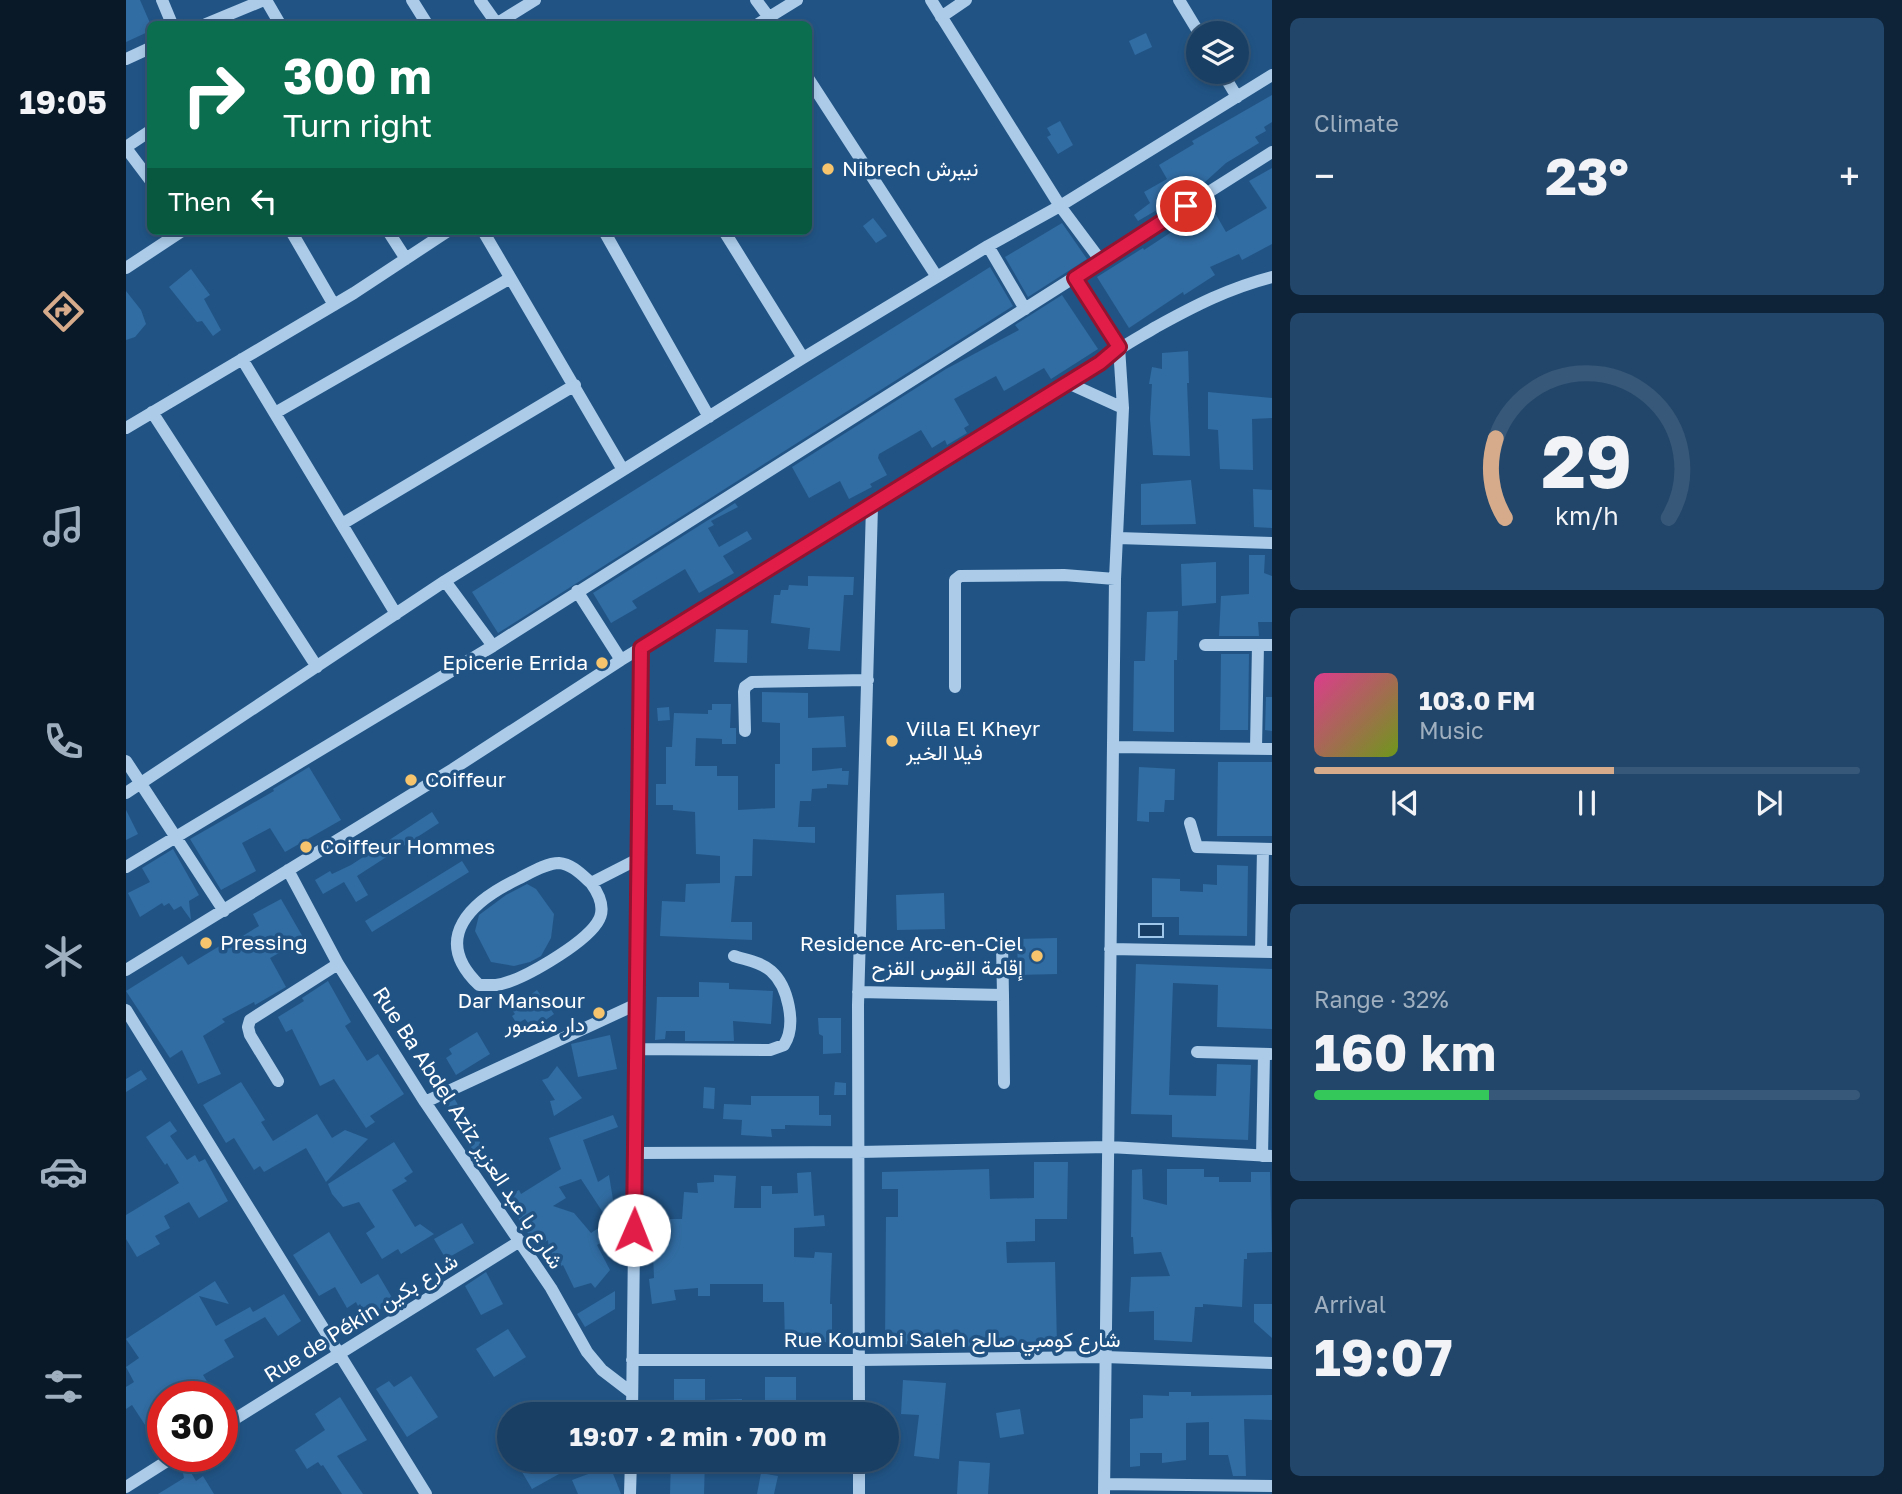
<!DOCTYPE html>
<html lang="en">
<head>
<meta charset="utf-8">
<style>
	body { margin:0; font-family:"Golos Text",Vazirmatn,sans-serif; background:#22466a; color:#f1f3f6; height:100vh; display:flex; flex-direction:column; font-size:26px; white-space:nowrap }
	* { box-sizing:border-box; margin:0 }
	p { font-size:23px; color:#9fafbf }
	.icon { flex:none; width:38px; height:38px; fill:none; stroke:currentColor; stroke-width:2; stroke-linecap:round; stroke-linejoin:round }
	.map { position:relative; flex:1; overflow:hidden }
	.panel { display:flex; flex-direction:column; gap:18px; padding:18px; background:#0e2337; width:630px }
	.panel>* { flex:none }
	.hud { position:absolute; left:21px; top:21px; width:665px; height:214px; border-radius:10px; box-shadow:0 4px 10px #0003,0 0 0 2px #375878; background:#0b6e4f; color:#fff; overflow:hidden }
	.buttons { position:absolute; left:1060px; top:21px; display:grid; gap:14px }
	.buttons a { display:grid; place-items:center; width:63px; height:63px; border-radius:50%; background:#193f64; box-shadow:0 4px 10px #0003,0 0 0 2px #375878; font-size:35px }
	.speed { position:absolute; left:21px; top:1381px; display:flex; gap:14px; font-size:35px; font-weight:700; text-align:center }
	.speed>* { display:grid; place-content:center; width:91px; height:91px; border-radius:50%; background:#193f64; box-shadow:0 4px 10px #0003,0 0 0 2px #375878; line-height:1 }
	.speed .limit { border:10px solid #d22; background:#fff; color:#111 }
	.pin { position:absolute; display:grid; place-items:center; width:60px; height:60px; color:#fff; margin:-30px; border:4px solid #fff; border-radius:50%; box-shadow:0 2px 7px #0007 }
	.me { position:absolute; width:77px; margin:-38px; rotate:1deg; stroke-linejoin:round; filter:drop-shadow(0 0 5px #0008) }
	.turn { display:flex; align-items:center; gap:24px; height:147px; padding:0 21px; font-size:32px }
	.turn .icon { width:91px; height:91px; stroke-width:2.5 }
	.turn b { display:block; font-size:49px; line-height:60px }
	.then { display:flex; align-items:center; height:66px; padding:0 21px; background:#0003; gap:14px; font-size:26px }
	.big { font-size:52px; font-weight:700; line-height:1.1 }
	.panel .widget { flex:1; display:flex; flex-direction:column; justify-content:center; gap:10px; min-width:0; padding:0 24px; border-radius:10px; background:#22466a }
	.panel .dial { align-items:center; gap:0 }
	.dial svg { height:182px; overflow:visible; fill:none; stroke:#375878; stroke-width:7; stroke-linecap:round; text-anchor:middle }
	.dial text { fill:#f1f3f6; stroke:none }
	.song { display:flex; align-items:center; gap:21px }
	.cover { width:84px; height:84px; border-radius:10px; background:linear-gradient(135deg,hsl(330 70% 55%),hsl(80 70% 35%)) }
	.played { height:7px; border-radius:4px; background:linear-gradient(90deg,#d6ab8b 55%,#375878 55%) }
	.keys { display:flex; justify-content:space-around; direction:ltr }
	.heat { display:flex; justify-content:space-between; align-items:center; font-size:38px; direction:ltr }
	.charge { height:10px; border-radius:5px; background:linear-gradient(90deg,#34c759 32%,#375878 0) }
	.trip { position:absolute; left:371px; top:1402px; width:402px; height:70px; border-radius:35px; background:#193f64; box-shadow:0 4px 10px #0003,0 0 0 2px #375878; font-weight:700; line-height:70px; text-align:center }
	main { display:flex; flex:1; min-height:0 }
	.dock { display:flex; flex-direction:column; width:126px; justify-content:space-around; align-items:center; background:#0a1928; color:#9fafbf }
	.dock .icon { width:49px; height:49px }
	.dock .on { color:#d6ab8b }
	.dock b { font-size:32px; color:#f1f3f6 }
	.map>svg:first-child { display:block }
</style>
</head>
<body>
<main>
<nav class="dock">
<b>19:05</b>
<svg class="icon on" aria-label="directions" viewBox="0 0 24 24"><path d="M12 3l9 9-9 9-9-9zM9 14v-3h6M13 9l2 2-2 2"/></svg>
<svg class="icon" aria-label="music" viewBox="0 0 24 24"><path d="M9 18V5l10-2v13"/><circle cx="6" cy="18" r="3"/><circle cx="16" cy="16" r="3"/></svg>
<svg class="icon" aria-label="phone" viewBox="0 0 24 24"><path d="M5 4h4l2 5-3 2q2 4 5 5l2-3 5 2v4C11 20 4 13 5 4z"/></svg>
<svg class="icon" aria-label="climate" viewBox="0 0 24 24"><path d="M12 3v18M4 7l16 10M4 17L20 7"/></svg>
<svg class="icon" aria-label="car" viewBox="0 0 24 24"><path d="M5 17H2v-5l4-1 3-4h7l3 4 3 1v5h-3M9 17h6M6 11h13"/><circle cx="7" cy="17" r="2"/><circle cx="17" cy="17" r="2"/></svg>
<svg class="icon" aria-label="filters" viewBox="0 0 24 24"><path d="M4 7h16M4 17h16"/><circle cx="9" cy="7" r="2"/><circle cx="15" cy="17" r="2"/></svg>
</nav>
<div class="map">
<svg width="1146" height="1494" viewBox="0 0 1146 1494">
	<rect width="100%" height="100%" fill="#215485"/>
	<path fill="#173e65" stroke="#9ec7ea" stroke-width="2" d="M1013 924H1037V937H1013Z"/>
	<path fill="#316ca2" d="M0 0H14L24 23V31L0 42Z
		M1020 33 1026 47 1009 55 1003 41Z
		M1146 95V122L1138 127 1140 131 1129 137 1133 143 1100 163 1079 182 1012 221 1008 215 1024 203 1018 192 1041 179 1033 165 1068 144 1066 141Z
		M934 121 947 145 932 154 921 137 925 135 921 128Z
		M1146 168V244L1116 260 1113 254 1084 267 1089 275 1058 295 1057 292 1003 328 971 277 1017 248 1018 250 1085 206 1100 232 1141 208 1123 181Z
		M747 218 761 236 750 243 737 226Z
		M936 223 961 259 902 297 879 257Z
		M864 267 887 306 372 633 346 592Z
		M65 269 84 295 78 299 95 330 87 336 76 321 71 322 43 287Z
		M0 291 15 310 20 324 9 337 0 340Z
		M936 295 972 349 925 379 918 368 878 391 870 376 828 399 843 425 838 428 841 433 821 445 819 440 806 448 795 430 753 454 752 458 761 475 744 484 746 487 723 499 714 481 683 498 666 467 820 369 893 330 889 325Z
		M1062 351 1063 383H1061L1064 456 1027 455 1024 419 1026 384H1023L1026 367 1036 369V353Z
		M1082 392 1146 398V418L1126 419 1127 470 1094 469 1092 430 1082 429Z
		M1065 480 1070 524 1015 525V484Z
		M1127 489 1146 490V528L1128 527Z
		M609 503 612 507 585 521 588 525 582 528 593 547 621 531 626 539 597 556 608 573 573 593 559 569 506 601 511 608 485 623 467 593Z
		M1123 555H1139L1138 573 1146 576V622H1132L1133 636H1093L1095 596 1123 594Z
		M1090 562V603L1056 606 1055 564Z
		M682 576 728 577 727 595H718L714 651 682 649 684 628 645 623 648 595H654L655 590H662L663 585 682 586Z
		M1052 611 1051 660H1048V732L1007 731 1008 661H1019L1021 612Z
		M590 629 622 630 621 663 588 662Z
		M1095 654H1123L1122 730H1094Z
		M636 692 682 693V718L718 716 720 747 686 748V771L716 768V771H723L722 785 701 784V788L686 789 685 801H674L672 827H689V843L627 839 626 876H609L605 922H626V940L534 936 536 901 559 902 560 884 594 883V856L570 854 569 812 547 810V805H530V784H540V747H546L548 713 582 714V710H586V704H605L604 728H610V744H596V739L570 738 569 766H591V776H612V810L649 808V764H654V723L636 722Z
		M1140 697H1146V731L1139 730Z
		M543 707 544 720 532 721 531 708Z
		M1092 762H1146V836H1091Z
		M183 767 215 820 159 852 144 828 116 843 130 871 95 890 64 839 148 791 147 789Z
		M1013 767 1049 769 1048 800H1039L1038 812H1023V822L1011 821Z
		M0 810 12 834 0 840Z
		M306 812 313 823 231 876 242 895 230 902 218 882 197 894 189 880 204 871 206 874 225 865Z
		M47 849 73 895 63 901 65 920 55 906 48 910 43 903 38 906 36 903 14 917 2 893 24 882 16 868Z
		M336 861 343 872 246 932 239 921Z
		M1091 865 1122 866 1121 936 1053 935V917H1026V878L1054 879V891L1077 892V884L1091 885Z
		M401 884 410 889 428 914 425 938 415 956 404 962 388 966 365 962 349 931 353 915 380 895Z
		M818 893 819 929 771 930 770 895Z
		M155 899 178 939 144 958 160 987 129 1005 128 1002 96 1019 99 1022 77 1036 95 1074 72 1084 56 1050 44 1058 0 991 56 956 62 965 102 941 104 944 133 926 127 914Z
		M931 938V974L892 975 891 939Z
		M1010 964 1146 969V1029L1091 1027 1092 985 1047 983 1043 1095 1090 1096 1091 1064 1125 1065 1122 1140 1046 1137V1115L1005 1114Z
		M202 981 225 1022 219 1026 241 1061 252 1054 278 1094 244 1116 249 1122 240 1128 208 1079 194 1086 166 1029 160 1032 152 1017 178 1001 176 998Z
		M573 982 603 983V989L647 991 645 1024 607 1021 608 1041H559V1031H540L539 1039 529 1040 531 997H573Z
		M411 990 428 1014 407 1029 399 1019 391 1024 386 1016 389 1014 385 1009Z
		M692 1018H715V1053L697 1054V1036L693 1034Z
		M351 1032 364 1054 330 1075 320 1058 326 1054 323 1049Z
		M484 1035 491 1069 452 1077 445 1044Z
		M431 1066 456 1098 428 1116 424 1101 429 1100 416 1080 422 1078Z
		M15 1070 21 1079 0 1092V1079Z
		M315 1075 319 1083 309 1088 305 1080Z
		M115 1082 139 1120 135 1122 147 1141 191 1114 206 1138 219 1130 242 1139 200 1182 180 1148 138 1172 134 1166 128 1170 108 1138 100 1143 77 1105Z
		M709 1082 720 1083V1095H708Z
		M578 1087 589 1088 588 1109 577 1108Z
		M625 1096H693V1115H705V1126L659 1125V1129H645L646 1137 615 1135 616 1120 597 1119 598 1104 625 1105Z
		M328 1098 366 1163 357 1168 318 1103Z
		M487 1115 492 1127 457 1140 472 1182 483 1175 493 1237 455 1179 433 1187 440 1198 427 1206 448 1213 465 1233 480 1223 488 1234 471 1245 484 1270 469 1288 465 1283 448 1288 437 1265 432 1268 424 1262 422 1240 411 1247 379 1198 393 1190 395 1194 435 1169 423 1138Z
		M44 1121 51 1131 44 1136 61 1160 69 1155 73 1162 79 1159 102 1201 73 1218 63 1202 38 1216 44 1228 29 1236 34 1244 11 1257 0 1239V1215L53 1183 41 1163 39 1165 20 1137Z
		M268 1142 287 1172 278 1178 281 1181 266 1190 289 1227 294 1224 308 1234 275 1254 272 1249 256 1259 240 1233 249 1227 233 1202 217 1207 206 1194 202 1184Z
		M908 1162H942L941 1219H909V1241L880 1242 881 1263 929 1262 931 1344 825 1347V1345L759 1344 760 1217H772V1189H756V1172L863 1169 864 1199 908 1198Z
		M1016 1169 1017 1199 1041 1205V1169H1078V1177H1093V1182H1125V1172H1144L1146 1252 1121 1253V1259H1118L1116 1307 1077 1304V1307H1069L1066 1342 1028 1340V1311L1003 1312 1005 1277 1044 1276 1035 1252 1008 1254 1007 1237H1005L1006 1170Z
		M685 1172 688 1216 698 1215 699 1226 668 1228V1257L688 1258 689 1252 706 1253 704 1304H706V1342L659 1343 658 1302H637V1284H584V1296H572V1288L548 1290 550 1300 526 1304 523 1279 528 1278 526 1226 544 1225V1219H556L558 1192 572 1193 571 1183 588 1182V1175L610 1176 608 1208H635V1186H646V1194L672 1193 671 1173Z
		M336 1223 348 1243 320 1259 308 1239Z
		M203 1232 235 1284 252 1274 268 1301 241 1317 234 1304 232 1306 230 1302 221 1308 209 1287 193 1296 167 1255Z
		M360 1272 377 1304 355 1315 339 1286Z
		M89 1281 103 1304 73 1296 90 1326 124 1307 127 1312 158 1294 175 1321 152 1336 139 1317 98 1340 108 1357 77 1375 90 1396H37V1426L25 1434 6 1405 0 1409V1387L8 1382 0 1367 13 1358 0 1339Z
		M489 1291V1309L459 1327 451 1314Z
		M1128 1304H1146V1338L1128 1322Z
		M382 1329 400 1357 368 1377 350 1349Z
		M285 1376 312 1417 281 1437 250 1389 263 1381 268 1387Z
		M639 1377H670V1405L639 1406Z
		M548 1379H579V1400L616 1399 617 1414H548Z
		M777 1380 820 1383 813 1459 788 1456 793 1415 775 1414Z
		M1043 1392H1065V1396L1146 1395V1420L1118 1419 1120 1476H1107L1102 1455H1083V1422L1060 1423V1460L1036 1463V1453H1014V1466L1004 1467V1419L1017 1418V1395L1043 1396Z
		M214 1397 241 1440 211 1456 237 1494H216L197 1465 195 1466 192 1462 181 1469 169 1450 199 1430 189 1414Z
		M894 1409 898 1434 874 1438 870 1413Z
		M57 1459 70 1481 77 1476 88 1494H32L58 1478 55 1463Z
		M389 1460H425L433 1474 406 1489Z
		M545 1460H579L578 1494H544Z
		M833 1461 864 1463 862 1494H831Z
		M484 1466 495 1494H452L446 1480Z
		M635 1473 652 1476 648 1494H631Z"/>
	<g fill="none" stroke-linecap="round" stroke-linejoin="round">
		<path stroke="#abcbe9" stroke-width="12" d="M36 0 46 24
			M140 0 154 24
			M286 0 301 24
			M354 0 371 24
			M630 0 648 24
			M805 0 934 206 975 261
			M1053 0 1073 33
			M815 17 840 0
			M80 24 138 0
			M370 24 409 0
			M632 24 671 0
			M0 59 24 48
			M1096 72 1111 97
			M682 78 811 277
			M0 147 24 131
			M0 148 24 180
			M165 231 208 305
			M262 231 280 259
			M357 231 497 470
			M478 231 583 417
			M598 231 677 358
			M862 246 899 309
			M0 268 56 231
			M949 278 993 347 997 408 989 579 978 1494
			M116 359 270 614
			M942 383 997 408
			M26 412 191 667
			M149 413 383 279
			M0 428 228 293 322 231
			M216 524 449 385
			M992 538 1146 543
			M319 581 367 646
			M451 591 495 660
			M1079 645H1146
			M829 687V580L834 576 938 575 989 579
			M619 731 618 692 619 687 626 682 742 680
			M987 747 1146 749
			M1130 748 1132 645
			M0 761 98 911
			M0 793 319 581 677 358 862 246 934 206 1146 75
			M1064 823 1071 847 1146 849
			M0 867 367 646 1146 152
			M162 870 212 964 299 1102 425 1288 461 1352 476 1370 506 1393
			M465 883C456 875 446 864 433 863 420 863 404 873 392 879 346 901 304 938 353 985 359 985 365 985 370 985 395 982 457 944 471 923 481 909 473 894 465 883L512 859
			M984 949 1146 952
			M1135 952 1137 849
			M0 970 327 769 495 660 690 541 974 363C992 348 1010 339 1030 327 1068 306 1103 288 1146 277
			M732 992 877 995 876 944
			M877 995 878 1083
			M0 1010 300 1494
			M510 1049 644 1050 658 1045C671 1025 662 986 645 971 635 962 620 960 608 956
			M1071 1052 1144 1054
			M152 1081 124 1035 122 1027 124 1020 212 964
			M299 1102 511 1004
			M509 1153 733 1152 983 1147 1146 1156
			M1136 1156 1138 1054
			M506 1360H734L979 1357 1146 1363
			M506 1414 515 648
			M733 1414 732 1005 746 506
			M96 1427 394 1241
			M978 1484 1146 1486
			M0 1487 49 1456
			M504 1494 505 1460
			M733 1494V1460"/>
	</g>
	<g fill="none" stroke-linecap="round" stroke-linejoin="round">
		<g stroke="#92132f" stroke-width="18">
			<path id="route" d="M508 1230 515 648 974 363 993 347 949 278 1060 206"/>
		</g>
		<use href="#route" stroke="#e11d48" stroke-width="12"/>
	</g>
	<g fill="#f5c46c" stroke="#215485" stroke-width="2.5">
		<circle cx="702" cy="169" r="7"/>
		<circle cx="476" cy="663" r="7"/>
		<circle cx="766" cy="741" r="7"/>
		<circle cx="285" cy="780" r="7"/>
		<circle cx="180" cy="847" r="7"/>
		<circle cx="80" cy="943" r="7"/>
		<circle cx="911" cy="956" r="7"/>
		<circle cx="473" cy="1013" r="7"/>
	</g>
	<g text-anchor="middle" stroke-width="7" stroke-linejoin="round" paint-order="stroke">
		<g font-size="21" fill="#fff" stroke="#215485" text-anchor="start">
			<text x="716" y="176">Nibrech نيبرش</text>
			<text x="462" y="670" text-anchor="end">Epicerie Errida</text>
			<text x="780" y="736">Villa El Kheyr<tspan x="780" dy="24">فيلا الخير</tspan></text>
			<text x="299" y="787">Coiffeur</text>
			<text x="194" y="854">Coiffeur Hommes</text>
			<text x="94" y="950">Pressing</text>
			<text x="897" y="951" text-anchor="end">Residence Arc-en-Ciel<tspan x="897" dy="24">إقامة القوس القزح</tspan></text>
			<text x="459" y="1008" text-anchor="end">Dar Mansour<tspan x="459" dy="24">دار منصور</tspan></text>
		</g>
		<g font-size="21" fill="#fff" stroke="#215485">
			<text transform="translate(342 1128) rotate(57)" y="7">Rue Ba Abdel Aziz شارع با عبد العزيز</text>
			<text transform="translate(235 1318) rotate(-32)" y="7">Rue de Pékin شارع بكين</text>
			<text x="826" y="1347">Rue Koumbi Saleh شارع كومبي صالح</text>
		</g>
	</g>
</svg>
<div class="buttons">
<a><svg class="icon" aria-label="layers" viewBox="0 0 24 24"><path d="M12 4l9 5-9 5-9-5zM3 14l9 5 9-5"/></svg></a>
</div>
<div class="speed"><div class="limit">30</div></div>
<div class="pin" style="left:1060px;top:206px;background:#d93025"><svg class="icon" aria-label="arrive" viewBox="0 0 24 24"><path d="M6 21V4h12l-3 4 3 4H6"/></svg></div>
<svg class="me" style="left:508px;top:1230px" viewBox="-20 -20 40 40"><circle r="19" fill="#fff"/><path d="M0-13L10 11 0 6-10 11z" fill="#e11d48"/></svg>
<div class="trip">19:07 · 2 min · 700 m</div>
<div class="hud">
<div class="turn"><svg class="icon" aria-label="right" viewBox="0 0 24 24"><path d="M7 20v-9h11M14 6l5 5-5 5"/></svg><div><b>300 m</b>Turn right</div></div>
<div class="then">Then<svg class="icon" aria-label="left" viewBox="0 0 24 24"><path d="M17 20v-9H6M10 6l-5 5 5 5"/></svg></div>
</div>
</div>
<section class="panel">
<div class="widget"><p>Climate</p>
<div class="heat"><a>−</a><b class="big">23°</b><a>+</a></div>
</div>
<div class="widget dial"><svg viewBox="0 0 100 80">
<path d="M14 69A42 42 0 1 1 86 69"/>
<path d="M14 69A42 42 0 0 1 10 34" stroke="#d6ab8b"/>
<text x="50" y="56" font-size="32" font-weight="700">29</text>
<text x="50" y="72" font-size="11">km/h</text>
</svg></div>
<div class="widget">
<div class="song"><i class="cover"></i><div><b>103.0 FM</b><p>Music</p></div></div>
<div class="played"></div>
<div class="keys"><svg class="icon" aria-label="previous" viewBox="0 0 24 24"><path d="M18 5L8 12l10 7zM5 5v14"/></svg><svg class="icon" aria-label="pause" viewBox="0 0 24 24"><path d="M8 5v14M16 5v14"/></svg><svg class="icon" aria-label="next" viewBox="0 0 24 24"><path d="M6 5l10 7-10 7zM19 5v14"/></svg></div>
</div>
<div class="widget"><p>Range · 32%</p><b class="big">160 km</b><div class="charge"></div></div>
<div class="widget"><p>Arrival</p><b class="big">19:07</b></div>
</section>
</main>
</body>
</html>
